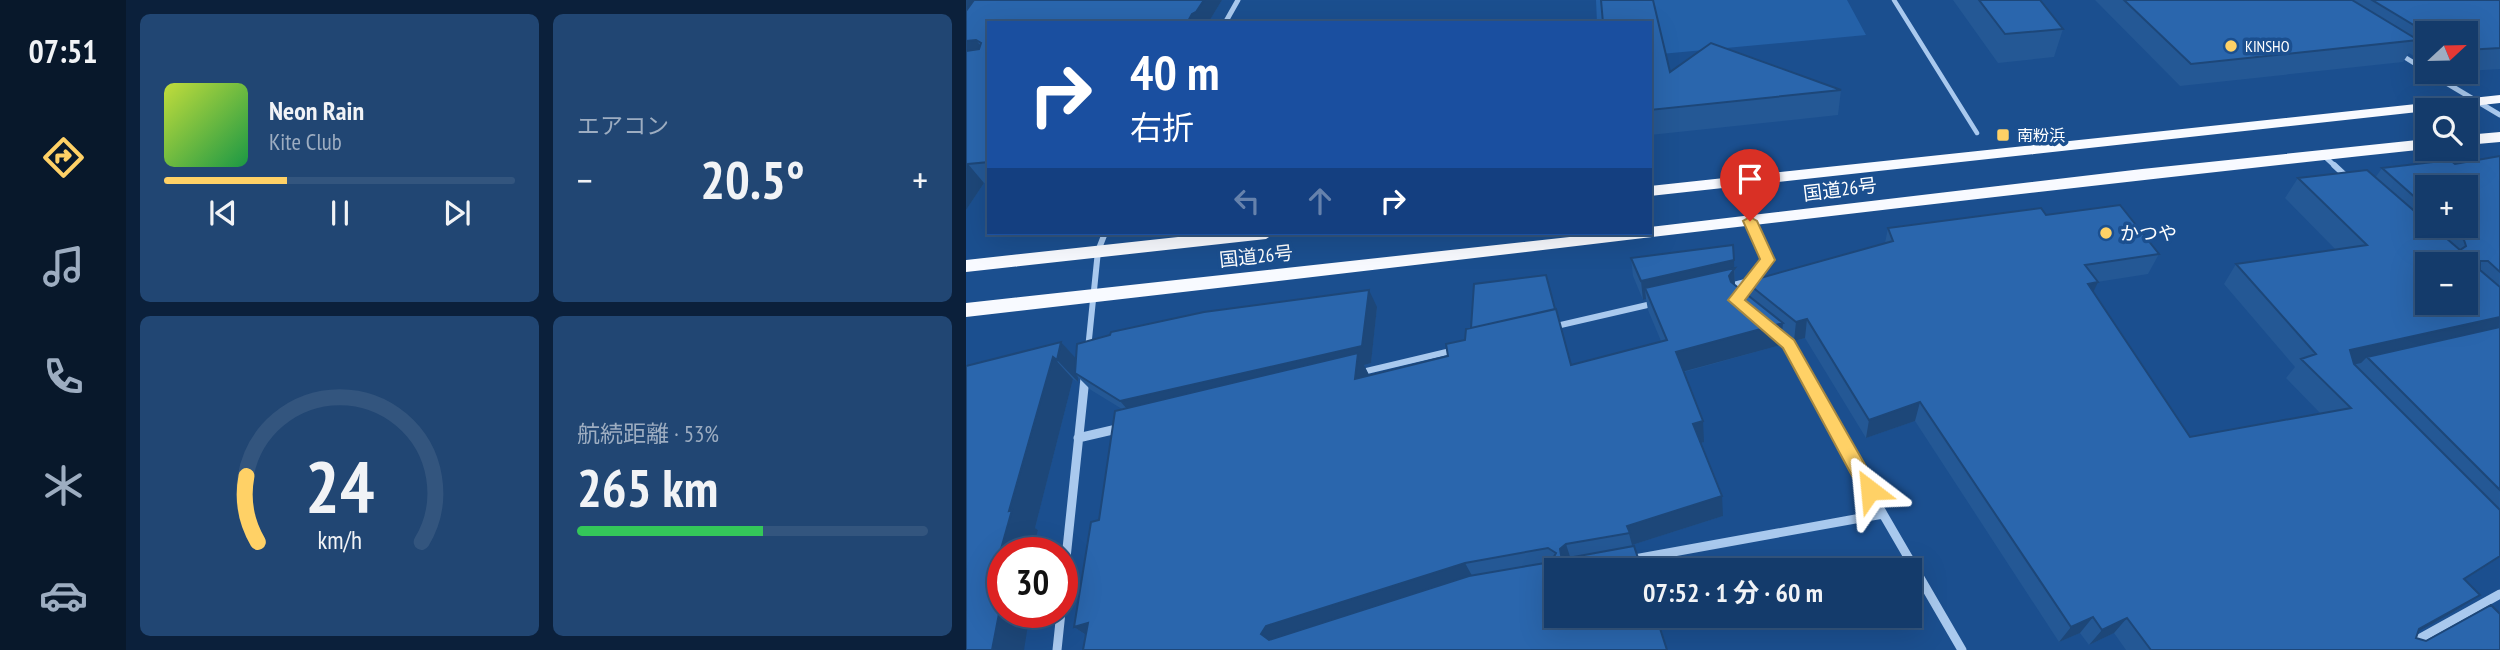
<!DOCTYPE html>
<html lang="ja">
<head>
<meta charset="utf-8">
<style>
	body { margin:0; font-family:"PT Sans Narrow","Noto Sans JP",sans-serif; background:#214673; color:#f1f3f6; height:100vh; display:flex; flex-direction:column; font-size:26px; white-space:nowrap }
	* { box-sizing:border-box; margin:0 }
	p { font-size:23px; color:#9dadc1 }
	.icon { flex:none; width:38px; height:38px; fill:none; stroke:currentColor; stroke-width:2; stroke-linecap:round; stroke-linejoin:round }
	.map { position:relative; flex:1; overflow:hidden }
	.side { display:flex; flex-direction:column; gap:14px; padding:14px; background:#0b203b; width:840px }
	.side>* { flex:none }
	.guide { position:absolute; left:21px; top:21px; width:665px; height:214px; border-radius:0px; box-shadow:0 7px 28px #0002,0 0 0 2px #33557e; background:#1a4fa0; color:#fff; overflow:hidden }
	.needle { width:46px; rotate:68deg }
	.controls { position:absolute; left:1449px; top:21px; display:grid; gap:14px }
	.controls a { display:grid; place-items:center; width:63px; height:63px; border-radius:0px; background:#143b6b; box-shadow:0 7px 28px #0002,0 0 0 2px #33557e; font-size:35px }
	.speed { position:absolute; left:21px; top:537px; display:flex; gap:14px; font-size:35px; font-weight:700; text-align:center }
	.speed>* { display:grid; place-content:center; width:91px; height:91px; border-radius:50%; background:#143b6b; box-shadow:0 7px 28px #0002,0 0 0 2px #33557e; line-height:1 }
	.speed .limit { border:10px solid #d22; background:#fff; color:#111 }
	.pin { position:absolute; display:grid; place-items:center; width:60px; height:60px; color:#fff; margin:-72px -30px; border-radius:50% 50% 50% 0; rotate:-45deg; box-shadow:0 0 7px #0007 }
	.pin .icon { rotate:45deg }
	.me { position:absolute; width:77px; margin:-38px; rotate:331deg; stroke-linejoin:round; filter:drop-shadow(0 0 5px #0008) }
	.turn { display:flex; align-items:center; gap:24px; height:147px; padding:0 28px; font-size:32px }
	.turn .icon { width:91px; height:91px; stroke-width:2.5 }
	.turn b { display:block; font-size:49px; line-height:60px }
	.lanes { display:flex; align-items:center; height:66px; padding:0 28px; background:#0003; justify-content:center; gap:35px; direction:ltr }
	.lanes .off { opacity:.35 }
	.big { font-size:52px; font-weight:700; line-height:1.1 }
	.side .widget { flex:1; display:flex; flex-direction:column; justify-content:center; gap:10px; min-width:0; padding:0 24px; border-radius:10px; background:#214673 }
	.side .dial { align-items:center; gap:0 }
	.dial svg { height:182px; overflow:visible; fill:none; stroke:#33557e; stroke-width:7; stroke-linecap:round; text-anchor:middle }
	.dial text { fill:#f1f3f6; stroke:none }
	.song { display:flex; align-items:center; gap:21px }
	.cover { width:84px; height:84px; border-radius:10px; background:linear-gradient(135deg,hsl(70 70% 55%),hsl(140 70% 35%)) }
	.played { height:7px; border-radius:4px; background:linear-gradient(90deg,#ffd166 35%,#33557e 35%) }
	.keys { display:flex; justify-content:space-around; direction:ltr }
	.heat { display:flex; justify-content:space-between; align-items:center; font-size:38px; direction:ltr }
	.charge { height:10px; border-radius:5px; background:linear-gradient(90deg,#34c759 53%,#33557e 0) }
	.side .tiles { flex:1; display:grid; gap:14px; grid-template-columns:repeat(2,1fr) }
	.trip { position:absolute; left:578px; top:558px; width:378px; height:70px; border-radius:0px; background:#143b6b; box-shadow:0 7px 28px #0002,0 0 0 2px #33557e; font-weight:700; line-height:70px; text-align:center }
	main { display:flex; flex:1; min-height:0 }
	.tab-bar { display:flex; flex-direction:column; width:126px; justify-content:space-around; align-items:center; background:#08182b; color:#9dadc1 }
	.tab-bar .icon { width:49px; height:49px }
	.tab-bar .selected { color:#ffd166 }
	.tab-bar b { font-size:32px; color:#f1f3f6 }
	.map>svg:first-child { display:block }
</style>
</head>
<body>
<main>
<nav class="tab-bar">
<b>07:51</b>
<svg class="icon selected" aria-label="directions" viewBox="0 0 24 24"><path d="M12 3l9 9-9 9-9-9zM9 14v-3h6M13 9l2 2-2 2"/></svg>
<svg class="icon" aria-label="music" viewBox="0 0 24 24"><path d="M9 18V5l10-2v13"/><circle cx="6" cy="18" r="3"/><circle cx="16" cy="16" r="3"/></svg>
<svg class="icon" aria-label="phone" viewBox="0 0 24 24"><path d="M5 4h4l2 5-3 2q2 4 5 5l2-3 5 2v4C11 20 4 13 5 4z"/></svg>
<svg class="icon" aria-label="climate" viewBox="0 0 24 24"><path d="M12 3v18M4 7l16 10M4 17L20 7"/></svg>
<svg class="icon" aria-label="car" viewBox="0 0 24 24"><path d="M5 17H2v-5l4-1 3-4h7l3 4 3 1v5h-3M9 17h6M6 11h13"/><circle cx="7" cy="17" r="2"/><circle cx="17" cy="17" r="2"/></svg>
</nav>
<section class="side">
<div class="tiles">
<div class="widget">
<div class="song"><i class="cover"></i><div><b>Neon Rain</b><p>Kite Club</p></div></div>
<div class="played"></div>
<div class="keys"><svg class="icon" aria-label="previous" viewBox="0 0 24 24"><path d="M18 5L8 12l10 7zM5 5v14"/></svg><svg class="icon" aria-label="pause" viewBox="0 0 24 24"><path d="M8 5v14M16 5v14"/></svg><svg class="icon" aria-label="next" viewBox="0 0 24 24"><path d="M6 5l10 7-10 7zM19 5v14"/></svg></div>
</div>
<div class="widget"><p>エアコン</p>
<div class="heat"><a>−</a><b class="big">20.5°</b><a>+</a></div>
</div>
<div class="widget dial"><svg viewBox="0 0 100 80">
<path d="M14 69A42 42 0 1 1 86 69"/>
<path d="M14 69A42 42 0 0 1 9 40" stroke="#ffd166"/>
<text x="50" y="56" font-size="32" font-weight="700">24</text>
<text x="50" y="72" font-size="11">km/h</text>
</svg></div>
<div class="widget"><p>航続距離 · 53%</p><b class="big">265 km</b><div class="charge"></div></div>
</div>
</section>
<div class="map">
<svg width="1534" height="650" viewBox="0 0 1534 650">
	<rect width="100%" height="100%" fill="#1b4f8f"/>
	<path fill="#2461a8" d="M630 0H881L900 35 684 55V23H631Z"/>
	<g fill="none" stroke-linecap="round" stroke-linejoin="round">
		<path stroke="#a9c9ee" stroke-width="4.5" d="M928 0 1011 133"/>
		<path stroke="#a9c9ee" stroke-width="5" d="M259 23 272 0
			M1432 53 1461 71
			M1462 72 1534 115
			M1357 155 1370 167"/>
		<path stroke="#a9c9ee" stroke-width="6" d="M1368 165 1383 179
			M760 287 787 280
			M771 298 801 260 784 221
			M586 327 690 303
			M808 332 823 344 843 379
			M122 349 132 251 139 233
			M392 373 489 350
			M119 379V375"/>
		<path stroke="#a9c9ee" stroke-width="9" d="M842 378 917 514
			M112 438 155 428
			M663 560 917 514 996 650
			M96 596 119 378
			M91 650 95 612
			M1433 650 1534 594"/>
		<path fill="#f8faff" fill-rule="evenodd" d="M1534 95V103L684 196V186Z
			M1534 132V142L1500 145V135Z
			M1461 139V149C974 201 487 262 0 317V303L640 233H684V227L1176 169Z
			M249 233H309L300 239 0 272V260Z"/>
	</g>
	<path fill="#245895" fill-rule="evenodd" d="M0 0H256L242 23H23V182L18 183 0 210Z
		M987 0H1074L1097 29 1088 57 1032 63Z
		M1129 0H1534V69L1500 71V33H1461V60H1454L1443 53 1437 62 1214 86Z
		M684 23 704 72 875 90 872 115 684 135Z
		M1534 156V557L1498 580 1514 595 1489 611 1452 631 1450 638 1460 641 1534 650H1160L1148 633 1123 645 1114 633 1093 642 949 421 900 438 839 338 828 341 816 331 815 345 718 372 738 442 735 443 757 516 666 545 676 570 120 635 108 627 133 520 156 409 125 390 112 377V382L107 379 69 528 72 530 66 553 0 366 95 342 110 359 411 307 405 363 398 365 403 375 605 365 695 341 682 310 680 299 677 300 667 276 665 258 769 268V285L780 293V282L919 243 922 228 1080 215 1193 254 1182 274 1131 282 1127 292 1224 437 1354 413 1320 378 1329 367 1258 284 1270 264 1370 250 1319 198 1332 178H1409L1416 168 1489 164ZM1461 187 1500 226H1461Z"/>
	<path fill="#1d4779" d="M0 0H9L0 28Z
		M238 0H256L242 23H221L226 14Z
		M10 40 23 57 0 60V41Z
		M2 164 18 183 0 210V168Z
		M768 260 769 290 679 288 680 299 677 300 675 281Z
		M1132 282 1123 301 1122 284Z
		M403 290 411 307 405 363 398 365 403 375 389 379 169 418 154 401Z
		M1534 317V332L1401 357 1395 363 1368 369 1384 350Z
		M841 319 839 338 828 341 830 322Z
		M817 323 815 345 712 373 710 352Z
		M95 342 115 364 109 373 112 377V382L91 360Z
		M87 357 107 379 69 528 72 530 66 553H37V580L28 574 43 511Z
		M954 402 949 421 900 438 903 420Z
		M737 421 738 442 729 445 727 424Z
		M756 496 757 516 666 545 661 526Z
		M600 544 606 563 595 555 594 549Z
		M499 563 509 581 314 650 295 634 300 626Z
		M37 593V612H64L58 650H26Z
		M1514 595 1489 611 1430 644 1453 629Z
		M1127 617 1114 633 1093 642 1105 627Z
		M1161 618 1148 633 1123 645 1136 630Z
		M122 623 134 644 108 627Z"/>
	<path fill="#2a66ad" stroke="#1d4779" stroke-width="2" fill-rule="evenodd" d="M8 0H238L230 12 226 14 221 23H23V162L2 164 0 168V51L13 49 15 43 10 40 0 41V11Z
		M635 0H687L704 72 745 43 875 90 684 110V23H637Z
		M1013 0H1074L1097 29 1039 34Z
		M1158 0H1386L1452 40 1225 64Z
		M1406 0H1534V48L1500 50V33H1461Z
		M1534 156V272L1522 261H1514V270L1534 287V317L1384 350 1388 364 1534 510V556L1498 579 1514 595 1453 629 1450 638 1460 641 1525 605 1534 614V650H1185L1161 618 1136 630 1127 617 1105 627 954 402 903 420 841 319 830 322 780 282 927 241 922 228 1075 208 1080 215 1154 205 1193 254 1119 265 1132 282 1122 284 1224 437 1385 408 1335 359 1350 354 1270 264 1401 245 1332 178 1401 170 1461 222V226H1466L1494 250 1500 246 1498 240 1482 226H1500V187H1461V208L1416 168 1484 160 1489 164ZM1461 264H1500V303H1461Z
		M767 245 768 260 675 281 665 258Z
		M769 268 763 276 765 282 817 323 710 352 737 421 727 424 756 496 661 526 664 533 600 544 594 549 595 555 602 558 668 546 676 570H590V616H690L701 650H117L122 623 108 627 125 522 133 520 149 411 392 353 389 379 482 356 480 344 499 340 500 329 590 309 605 365 701 340 679 288ZM582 548 590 553 585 562 503 576 303 640 295 634 300 626 499 563Z
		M580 275 589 309 505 328 508 284Z
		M403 290 396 346 154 401 109 373 111 344 144 335 145 332 238 312Z
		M1534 327V490L1401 357Z
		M95 342 91 360 87 357 43 511 46 510 28 574 37 572V593L26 650H0V366Z"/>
	<path fill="#ffd166" stroke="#a68842" stroke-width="2" d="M784 217 791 221 809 260 779 300 828 340 910 484 913 490 910 496H897L817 348 762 300 794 259 777 221Z"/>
	<g fill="#ffd166" stroke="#1b4f8f" stroke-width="2.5">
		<circle cx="1265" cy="46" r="7"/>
		<rect x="1030" y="128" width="14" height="14" rx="3.5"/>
		<circle cx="1140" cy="233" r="7"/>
	</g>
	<g text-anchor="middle" stroke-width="7" stroke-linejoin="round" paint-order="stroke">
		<g font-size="16" fill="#fff" stroke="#1b4f8f" text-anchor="start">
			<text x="1279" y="52">KINSHO</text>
			<text x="1051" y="141">南粉浜</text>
		</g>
		<g font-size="19" fill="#fff" stroke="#1b4f8f">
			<text transform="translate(874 189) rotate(-7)" y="7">国道26号</text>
			<text transform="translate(290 256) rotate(-6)" y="7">国道26号</text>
		</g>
		<g font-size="19" fill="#fff" stroke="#1b4f8f" text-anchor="start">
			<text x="1154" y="240">かつや</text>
		</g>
	</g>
</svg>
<div class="controls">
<a><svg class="needle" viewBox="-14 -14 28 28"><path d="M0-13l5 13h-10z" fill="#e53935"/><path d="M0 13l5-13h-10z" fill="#9dadc1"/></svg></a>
<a><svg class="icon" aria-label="search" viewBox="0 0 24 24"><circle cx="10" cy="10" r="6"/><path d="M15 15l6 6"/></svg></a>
<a>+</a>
<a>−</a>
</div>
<div class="speed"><div class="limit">30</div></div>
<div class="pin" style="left:784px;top:221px;background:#d93025"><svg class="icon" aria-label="arrive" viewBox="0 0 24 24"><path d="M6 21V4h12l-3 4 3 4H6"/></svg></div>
<svg class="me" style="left:904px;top:490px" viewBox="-20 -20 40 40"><path d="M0-17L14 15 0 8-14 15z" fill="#ffd166" stroke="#fff" stroke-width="4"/></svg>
<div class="trip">07:52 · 1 分 · 60 m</div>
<div class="guide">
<div class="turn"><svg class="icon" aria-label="right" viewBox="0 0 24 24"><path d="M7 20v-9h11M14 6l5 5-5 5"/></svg><div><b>40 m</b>右折</div></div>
<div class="lanes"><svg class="icon off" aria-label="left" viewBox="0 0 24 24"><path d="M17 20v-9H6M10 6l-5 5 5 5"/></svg><svg class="icon off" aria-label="ahead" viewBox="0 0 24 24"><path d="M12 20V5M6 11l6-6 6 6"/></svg><svg class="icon" aria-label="right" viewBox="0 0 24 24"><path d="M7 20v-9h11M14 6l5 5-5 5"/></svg></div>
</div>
</div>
</main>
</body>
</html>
